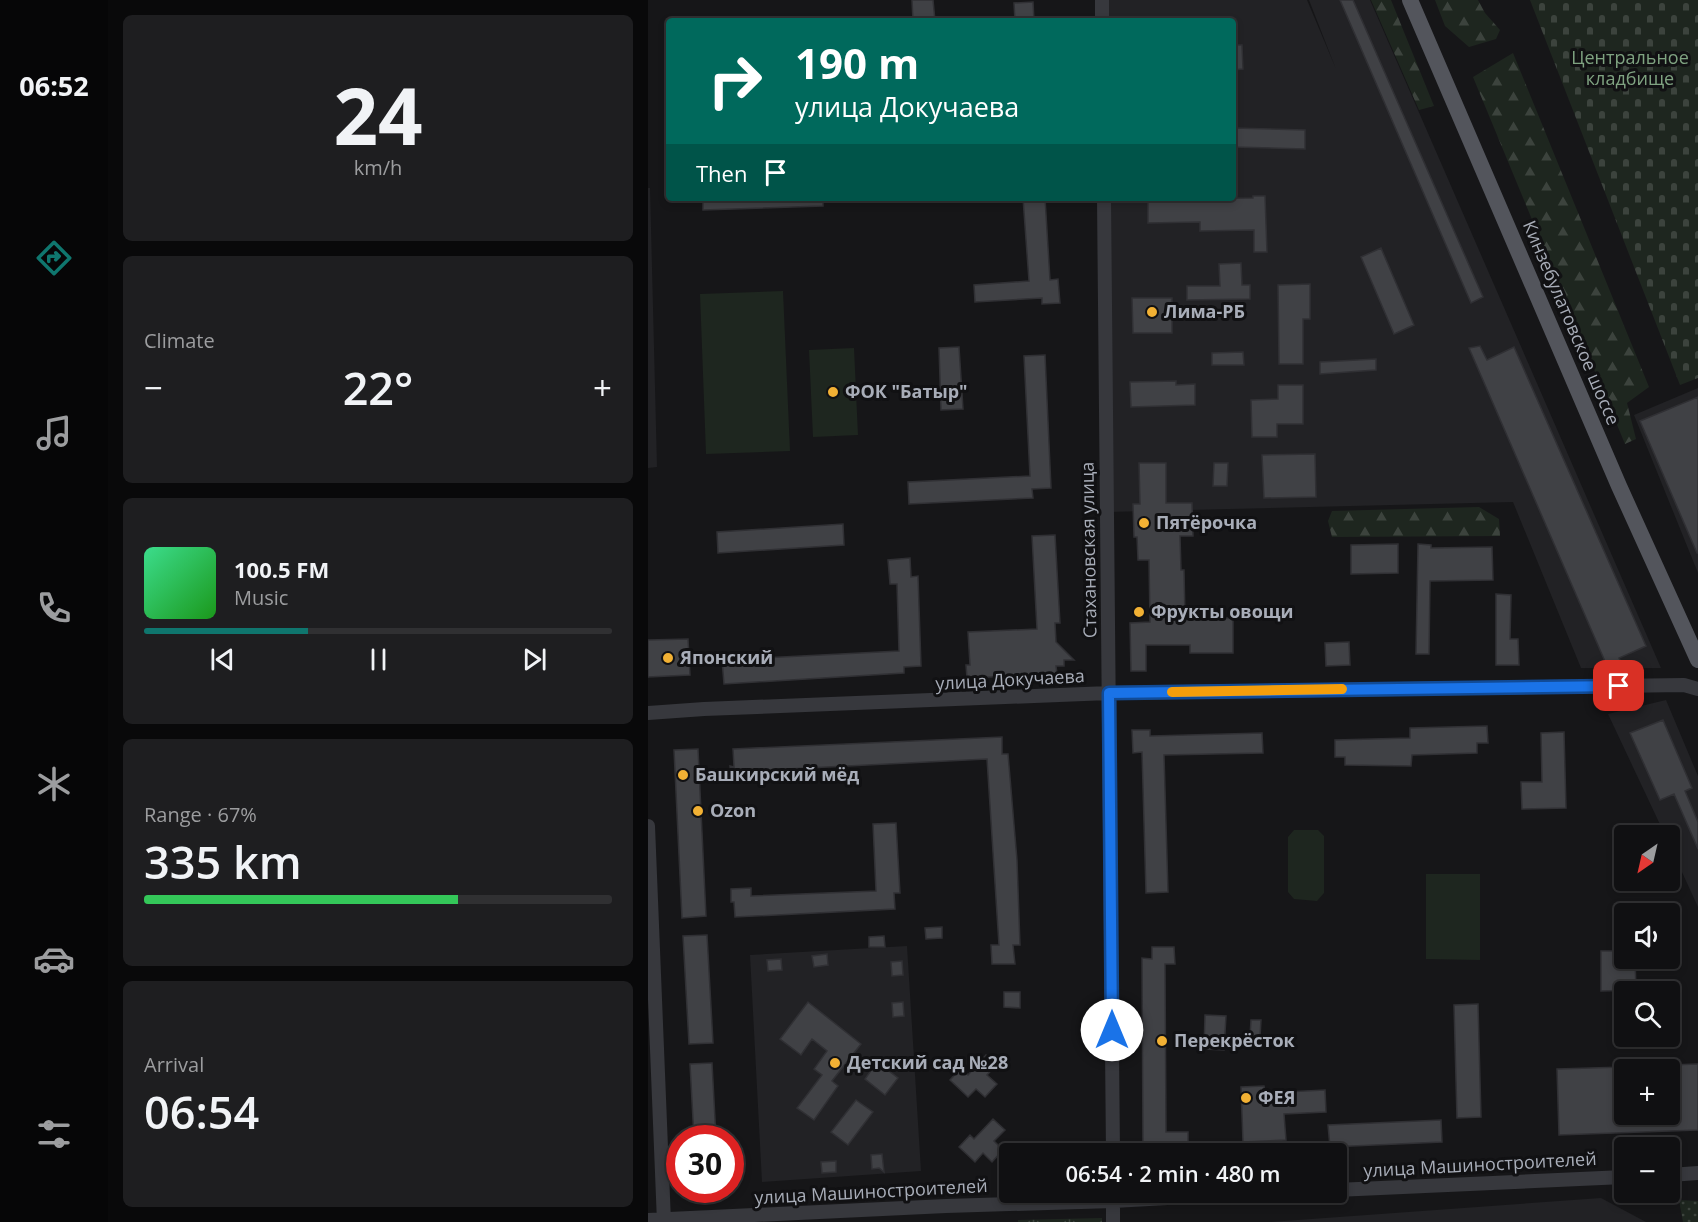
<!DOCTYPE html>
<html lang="en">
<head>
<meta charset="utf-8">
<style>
	body { margin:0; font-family:"Open Sans",sans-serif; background:#1e1e20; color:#f1f3f6; height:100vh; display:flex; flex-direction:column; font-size:22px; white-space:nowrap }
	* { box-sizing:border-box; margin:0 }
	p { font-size:20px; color:#9c9d9f }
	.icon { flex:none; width:33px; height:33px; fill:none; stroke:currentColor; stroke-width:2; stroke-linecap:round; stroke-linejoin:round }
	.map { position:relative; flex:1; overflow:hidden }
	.sheet { display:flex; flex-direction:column; gap:15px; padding:15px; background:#09090a; width:540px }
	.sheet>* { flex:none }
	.top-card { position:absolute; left:18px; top:18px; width:570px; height:183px; border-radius:6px; box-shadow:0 3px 9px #0003,0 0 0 2px #303032; background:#00695c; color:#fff; overflow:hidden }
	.needle { width:39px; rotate:214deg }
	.controls { position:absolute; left:966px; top:825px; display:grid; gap:12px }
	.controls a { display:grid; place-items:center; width:66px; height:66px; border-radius:6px; background:#101012; box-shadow:0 3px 9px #0003,0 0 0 2px #303032; font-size:30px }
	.speed { position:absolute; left:18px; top:1125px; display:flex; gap:12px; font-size:30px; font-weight:700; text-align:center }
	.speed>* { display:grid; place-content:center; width:78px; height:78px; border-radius:50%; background:#101012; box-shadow:0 3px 9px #0003,0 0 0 2px #303032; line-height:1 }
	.speed .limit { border:9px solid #d22; background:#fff; color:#111 }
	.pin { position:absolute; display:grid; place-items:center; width:51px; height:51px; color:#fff; margin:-26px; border-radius:12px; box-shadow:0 3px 9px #0006 }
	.me { position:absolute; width:66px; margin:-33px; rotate:0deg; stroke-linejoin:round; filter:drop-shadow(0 0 4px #0008) }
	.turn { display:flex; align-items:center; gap:21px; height:126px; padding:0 30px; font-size:27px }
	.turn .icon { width:78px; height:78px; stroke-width:2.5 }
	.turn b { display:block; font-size:42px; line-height:51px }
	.then { display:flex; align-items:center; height:57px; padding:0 30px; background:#0003; gap:12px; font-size:22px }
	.big { font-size:45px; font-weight:600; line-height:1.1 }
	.sheet .widget { flex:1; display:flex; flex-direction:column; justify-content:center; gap:9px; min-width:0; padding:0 21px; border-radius:9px; background:#1e1e20 }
	.sheet .dial { align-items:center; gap:0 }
	.dial b { font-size:78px; line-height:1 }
	.song { display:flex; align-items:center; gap:18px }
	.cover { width:72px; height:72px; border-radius:9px; background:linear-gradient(135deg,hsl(150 70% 55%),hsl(120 70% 35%)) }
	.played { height:6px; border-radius:3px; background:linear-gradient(90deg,#0f766e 35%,#303032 35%) }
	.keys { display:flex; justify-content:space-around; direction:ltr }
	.heat { display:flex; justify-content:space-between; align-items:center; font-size:33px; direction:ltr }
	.charge { height:9px; border-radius:4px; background:linear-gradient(90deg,#34c759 67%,#303032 0) }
	.trip { position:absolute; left:351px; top:1143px; width:348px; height:60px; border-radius:6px; background:#101012; box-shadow:0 3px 9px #0003,0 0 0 2px #303032; font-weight:600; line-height:60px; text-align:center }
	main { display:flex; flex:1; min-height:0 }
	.dock { display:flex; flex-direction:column; width:108px; justify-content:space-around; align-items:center; background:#060607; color:#9c9d9f }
	.dock .icon { width:42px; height:42px }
	.dock .selected { color:#0f766e }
	.dock b { font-size:27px; color:#f1f3f6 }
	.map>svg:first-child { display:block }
</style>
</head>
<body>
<main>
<nav class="dock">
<b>06:52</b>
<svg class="icon selected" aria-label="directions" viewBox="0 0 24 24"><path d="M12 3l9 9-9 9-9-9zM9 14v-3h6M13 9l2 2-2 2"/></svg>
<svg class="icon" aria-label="music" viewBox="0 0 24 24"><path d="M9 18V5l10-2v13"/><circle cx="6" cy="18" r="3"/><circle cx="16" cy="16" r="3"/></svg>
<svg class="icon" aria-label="phone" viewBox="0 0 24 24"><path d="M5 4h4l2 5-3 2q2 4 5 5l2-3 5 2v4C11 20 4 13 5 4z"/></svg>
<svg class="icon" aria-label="climate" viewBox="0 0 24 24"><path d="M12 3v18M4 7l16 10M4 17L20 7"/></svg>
<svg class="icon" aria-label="car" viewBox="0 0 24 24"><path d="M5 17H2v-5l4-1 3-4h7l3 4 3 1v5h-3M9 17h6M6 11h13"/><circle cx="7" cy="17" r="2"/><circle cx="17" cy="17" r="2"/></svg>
<svg class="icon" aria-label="filters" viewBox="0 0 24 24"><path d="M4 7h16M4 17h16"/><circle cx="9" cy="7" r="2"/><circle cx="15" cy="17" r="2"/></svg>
</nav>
<section class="sheet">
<div class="widget dial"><b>24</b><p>km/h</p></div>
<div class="widget"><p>Climate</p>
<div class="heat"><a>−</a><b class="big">22°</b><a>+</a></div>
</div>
<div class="widget">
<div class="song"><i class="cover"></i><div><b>100.5 FM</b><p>Music</p></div></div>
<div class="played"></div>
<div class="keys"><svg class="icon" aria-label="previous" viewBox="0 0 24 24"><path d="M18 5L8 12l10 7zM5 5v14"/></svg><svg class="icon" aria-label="pause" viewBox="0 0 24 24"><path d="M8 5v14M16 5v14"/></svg><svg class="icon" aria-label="next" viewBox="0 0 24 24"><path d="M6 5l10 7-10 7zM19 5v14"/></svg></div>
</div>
<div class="widget"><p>Range · 67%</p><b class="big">335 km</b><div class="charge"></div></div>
<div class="widget"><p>Arrival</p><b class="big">06:54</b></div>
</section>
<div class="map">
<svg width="1050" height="1222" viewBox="0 0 1050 1222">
	<defs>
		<pattern id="grass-dots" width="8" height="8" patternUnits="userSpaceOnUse" patternTransform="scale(1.5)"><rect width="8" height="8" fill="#1e261f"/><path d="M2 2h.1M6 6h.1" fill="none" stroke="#3c433d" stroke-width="1.8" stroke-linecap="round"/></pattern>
		<pattern id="forest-firs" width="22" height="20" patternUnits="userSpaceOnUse" patternTransform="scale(1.5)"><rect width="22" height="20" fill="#1e261f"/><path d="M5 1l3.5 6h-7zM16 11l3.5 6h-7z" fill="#3c433d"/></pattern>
		<pattern id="cemetery-stones" width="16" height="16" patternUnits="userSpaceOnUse" patternTransform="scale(1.5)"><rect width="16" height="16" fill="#1e261f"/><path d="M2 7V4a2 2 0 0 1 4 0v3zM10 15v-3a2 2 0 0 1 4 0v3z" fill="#3c433d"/></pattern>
		<pattern id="park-tufts" width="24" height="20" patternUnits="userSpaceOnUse" patternTransform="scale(1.5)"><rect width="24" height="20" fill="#1e261f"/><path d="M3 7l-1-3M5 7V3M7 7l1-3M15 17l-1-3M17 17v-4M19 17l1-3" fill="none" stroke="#3c433d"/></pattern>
	</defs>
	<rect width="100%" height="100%" fill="#161618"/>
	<path fill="#222225" d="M458 0H659L688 69 661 0H722L1013 668H933L865 502 459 512 458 198H585V21H458Z
		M0 188H2L9 467 0 468Z
		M1050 388V573L986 415Z
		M1018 700 1050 776V907L1022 846V836L1017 835 960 714Z
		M259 946 273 1171 114 1182 102 955Z
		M953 1198 998 1222H621Z"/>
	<path fill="url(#grass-dots)" d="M1031 1200 1050 1201V1222H1035Z"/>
	<path fill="url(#forest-firs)" d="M723 0H743L786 106 771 110Z
		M787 0H830L837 13 852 30 848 39 821 47 797 26Z
		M865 53 1001 387 979 403 988 439 977 444 825 77Z
		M831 507 851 519 852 536 684 537 680 521 684 511Z"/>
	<path fill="url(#cemetery-stones)" d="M882 0H1050V378L1032 385Z"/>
	<path fill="url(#park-tufts)" d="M454 1218V1222H370V1220Z"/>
	<path fill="#1e261f" d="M135 291 142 451 58 454 52 294Z
		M206 348 210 435 165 437 161 350Z
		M646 830H670L676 836V893L669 901 646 899 640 892V837Z
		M778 874H832V960L778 959Z"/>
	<path fill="#404145" stroke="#303034" stroke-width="1.5" d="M264 0H285L287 21H265Z
		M692 0H705L835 297 823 303Z
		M385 2 386 21H367L366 3Z
		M585 45H594L595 69 585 70Z
		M585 128 657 130V149L585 147Z
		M605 196H617L619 252H606V230L552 231V222L500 223V199L605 198Z
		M55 198H175V206L55 210Z
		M375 198H397L402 280 410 279 412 303 394 304V298L327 302 326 285 381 281Z
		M733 248 766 325 746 334 713 257Z
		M593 263 594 285H602V299L539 300V286H572L571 264Z
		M662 284V319H655V364H631L630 285Z
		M484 298H524V333H485Z
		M832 346 839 360 866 347 998 646 971 658 972 660 959 666 821 348Z
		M311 347 315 409 293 410 291 348Z
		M595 352 596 365H564V353Z
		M397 355 403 488 384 489 385 498 261 504 260 482 382 476 376 356Z
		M728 359V370L672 374V362Z
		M528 381V385L547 384V405L483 407 482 382Z
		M630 385H655V424H629V437H604L603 400 630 399Z
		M1050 397V553H1049L992 421Z
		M667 454 668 497 616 498 614 455Z
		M491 463H518V503H544L545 536H532L533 570H536L537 618H585V653H542V645H498V671H483L482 623 502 622 501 560H490L489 537H486L485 504H492Z
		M566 463H580L579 486H565Z
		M195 524 196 545 70 553 69 532Z
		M407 535 412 623H407L408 642 426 660H416V666H408L409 674 319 678 318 665H322L320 632 389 629 384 536Z
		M750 544V573L703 574V545Z
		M770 544 783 545V548L844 547 845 580 782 581 781 654H768Z
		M262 558 263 577 270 576 273 666 256 667V673L76 684 74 660 251 651 249 584H242L240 560Z
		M848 594 863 595 862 639H870L871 665H848Z
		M40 639 42 675 0 677V640Z
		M701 642 702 665 678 666 677 643Z
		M1015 720 1044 788 1037 791 1050 822V849L1026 794 1012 800 982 733Z
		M839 726 840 743H829V753L764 755 763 766 697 765V757H687V740L762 738V728Z
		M484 730H502V736L614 733 615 753 516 755 520 892 498 893 494 752 485 753Z
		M916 732 918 808 874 809 873 782H894L893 733Z
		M354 737V754H360L369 860 372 945H365L367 964H344L343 945H351L339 759 101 771 102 779H83L82 766 86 767 85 749Z
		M50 749 58 916 34 918 26 750Z
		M248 823 252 893H246L247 909 87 917 86 902H83V889L103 888V896L228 891 225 824Z
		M294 927V938L278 939 277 928Z
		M59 935 65 1043 41 1044 35 936Z
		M236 936 237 947H221V937Z
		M504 947H526L527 964H517L518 1132H540V1145H526V1154H507V1146H495L494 958 504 959Z
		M953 951H976V958H987L988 990 953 991Z
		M179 954 180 965 166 967 164 956Z
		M133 959 134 970 120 971 119 960Z
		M254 961 255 975 244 976 243 962Z
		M356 992H372V1008L356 1007Z
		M160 1002 213 1044 184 1081 190 1086 166 1120 149 1108 174 1075 166 1069 179 1051 164 1039 153 1055 132 1039Z
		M255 1002 256 1016 245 1017 244 1003Z
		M830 1004 833 1117 809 1118 806 1005Z
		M557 1015 578 1016 576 1050 556 1049Z
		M603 1020H613L612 1037 602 1036Z
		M338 1055 349 1064 339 1075 349 1084 337 1097 328 1089 320 1097 302 1080 313 1068 320 1075Z
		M229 1062 250 1078 237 1095 217 1079Z
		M64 1063 68 1138H46L42 1064Z
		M1050 1064V1130L911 1135 909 1069 976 1067V1114H1022V1065Z
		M616 1086 617 1093 677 1090 678 1112 636 1114 638 1140 595 1142 593 1087Z
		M208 1100 225 1112 200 1145 183 1132Z
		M345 1119 357 1130 346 1141 355 1150 344 1162 335 1153 327 1162 311 1147 322 1135 326 1139Z
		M793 1120 794 1142 682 1147 680 1125Z
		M234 1154 236 1172 231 1168 224 1169 223 1155Z
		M188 1161V1172L174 1173 173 1162Z"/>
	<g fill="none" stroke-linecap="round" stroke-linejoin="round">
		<path stroke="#37383d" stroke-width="14" d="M454 0V21
			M456 198 465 1154
			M0 713 56 709 461 693 1036 685 1050 689
			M0 826 16 1222
			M1022 1175 1050 1173
			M688 1190 976 1177
			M465 1195V1222
			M0 1220 298 1206 465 1201 627 1192"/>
		<path stroke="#53555c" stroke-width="16" d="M762 0 971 486 1050 660"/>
	</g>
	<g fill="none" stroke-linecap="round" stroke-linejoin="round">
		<g stroke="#114b97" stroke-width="15">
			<path id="route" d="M464 1030 461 693 971 686"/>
		</g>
		<use href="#route" stroke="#1a73e8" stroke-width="10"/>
		<path stroke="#f59e0b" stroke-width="10" d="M524 692 694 689"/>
	</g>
	<g fill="#f2b134" stroke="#111113" stroke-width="2">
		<circle cx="504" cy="312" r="6"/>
		<circle cx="185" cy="392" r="6"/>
		<circle cx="496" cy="523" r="6"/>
		<circle cx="491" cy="612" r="6"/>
		<circle cx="20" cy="658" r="6"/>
		<circle cx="35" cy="775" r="6"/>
		<circle cx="50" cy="811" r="6"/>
		<circle cx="514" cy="1041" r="6"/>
		<circle cx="187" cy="1063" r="6"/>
		<circle cx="598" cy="1098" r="6"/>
	</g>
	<g text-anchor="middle" stroke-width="6" stroke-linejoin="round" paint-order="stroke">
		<g font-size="18" fill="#7fa381" stroke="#111113">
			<text x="982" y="64">Центральное<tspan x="982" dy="21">кладбище</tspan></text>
		</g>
		<g font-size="18" font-weight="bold" fill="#a8adb8" stroke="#111113" text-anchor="start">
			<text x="516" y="318">Лима-РБ</text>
			<text x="197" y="398">ФОК "Батыр"</text>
			<text x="508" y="529">Пятёрочка</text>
			<text x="503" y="618">Фрукты овощи</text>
			<text x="32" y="664">Японский</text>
			<text x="47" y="781">Башкирский мёд</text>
			<text x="62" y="817">Ozon</text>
			<text x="526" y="1047">Перекрёсток</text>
			<text x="199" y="1069">Детский сад №28</text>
			<text x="610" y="1104">ФЕЯ</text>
		</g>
		<g font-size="18" fill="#a8adb8" stroke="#111113">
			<text transform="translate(923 323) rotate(67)" y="6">Кинзебулатовское шоссе</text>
			<text transform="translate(441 550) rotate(-91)" y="6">Стахановская улица</text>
			<text transform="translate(362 680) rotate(-3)" y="6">улица Докучаева</text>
			<text transform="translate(832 1165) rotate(-3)" y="6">улица Машиностроителей</text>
			<text transform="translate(223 1192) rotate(-3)" y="6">улица Машиностроителей</text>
		</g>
	</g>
</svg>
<div class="controls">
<a><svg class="needle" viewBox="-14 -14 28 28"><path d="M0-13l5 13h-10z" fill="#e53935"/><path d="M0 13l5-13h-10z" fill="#9c9d9f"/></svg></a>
<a><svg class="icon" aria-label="sound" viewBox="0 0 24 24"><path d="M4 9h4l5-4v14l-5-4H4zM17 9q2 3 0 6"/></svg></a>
<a><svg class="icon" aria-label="search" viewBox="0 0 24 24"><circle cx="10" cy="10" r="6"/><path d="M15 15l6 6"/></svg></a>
<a>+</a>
<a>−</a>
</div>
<div class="speed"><div class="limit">30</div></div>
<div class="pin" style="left:971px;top:686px;background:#d93025"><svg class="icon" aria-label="arrive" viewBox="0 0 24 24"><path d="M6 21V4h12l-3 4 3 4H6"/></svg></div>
<svg class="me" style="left:464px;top:1030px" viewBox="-20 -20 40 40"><circle r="19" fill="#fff"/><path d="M0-13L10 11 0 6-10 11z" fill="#1a73e8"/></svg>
<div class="trip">06:54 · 2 min · 480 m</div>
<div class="top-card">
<div class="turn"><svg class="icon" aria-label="right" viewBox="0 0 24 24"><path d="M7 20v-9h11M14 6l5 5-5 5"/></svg><div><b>190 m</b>улица Докучаева</div></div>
<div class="then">Then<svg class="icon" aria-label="arrive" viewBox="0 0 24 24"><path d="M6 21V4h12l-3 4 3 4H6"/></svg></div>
</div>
</div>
</main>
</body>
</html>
